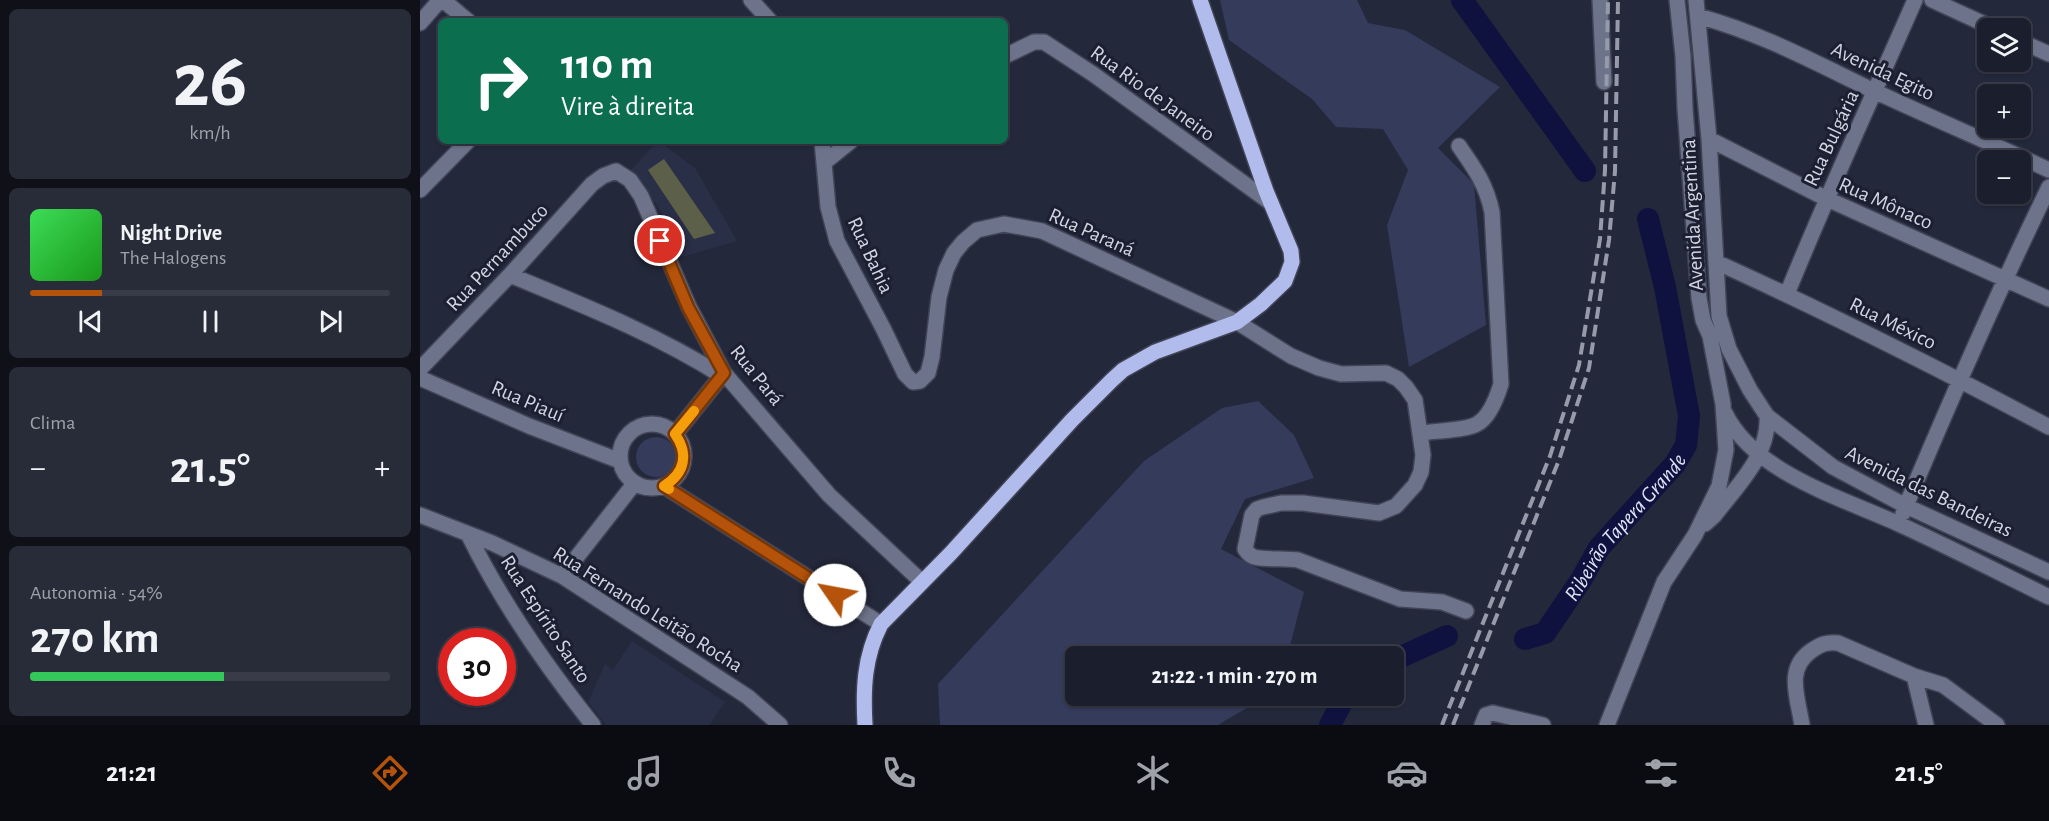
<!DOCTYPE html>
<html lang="pt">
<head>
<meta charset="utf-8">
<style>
	body { margin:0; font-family:"Alegreya Sans",sans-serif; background:#282b38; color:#f1f3f6; height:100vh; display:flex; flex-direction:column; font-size:22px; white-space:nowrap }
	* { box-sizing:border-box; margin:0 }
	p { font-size:20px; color:#a0a2a9 }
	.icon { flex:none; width:33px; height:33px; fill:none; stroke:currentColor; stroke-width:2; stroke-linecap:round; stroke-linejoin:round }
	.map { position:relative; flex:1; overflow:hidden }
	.panel { display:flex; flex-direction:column; gap:9px; padding:9px; background:#0f1018; width:420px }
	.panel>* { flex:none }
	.hud { position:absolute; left:18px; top:18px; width:570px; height:126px; border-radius:9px; box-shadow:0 2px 4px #0004,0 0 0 2px #393c48; background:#0b6e4f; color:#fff; overflow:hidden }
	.fabs { position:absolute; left:1557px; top:18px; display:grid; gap:12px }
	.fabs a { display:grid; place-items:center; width:54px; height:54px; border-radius:9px; background:#1b1e2c; box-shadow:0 2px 4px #0004,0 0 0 2px #393c48; font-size:30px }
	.speed { position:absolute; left:18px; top:628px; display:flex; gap:12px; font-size:30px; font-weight:700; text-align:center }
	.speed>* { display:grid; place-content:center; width:78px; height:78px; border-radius:50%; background:#1b1e2c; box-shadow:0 2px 4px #0004,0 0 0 2px #393c48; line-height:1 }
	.speed .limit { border:9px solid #d22; background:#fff; color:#111 }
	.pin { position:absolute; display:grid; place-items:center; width:51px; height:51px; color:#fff; margin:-26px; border:3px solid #fff; border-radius:50%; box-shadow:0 2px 6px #0007 }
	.me { position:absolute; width:66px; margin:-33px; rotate:303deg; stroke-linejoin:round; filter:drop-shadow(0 0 4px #0008) }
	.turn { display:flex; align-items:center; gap:21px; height:126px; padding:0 24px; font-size:27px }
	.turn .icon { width:78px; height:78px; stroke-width:2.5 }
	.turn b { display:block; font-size:42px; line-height:51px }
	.big { font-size:45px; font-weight:700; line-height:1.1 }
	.panel .widget { flex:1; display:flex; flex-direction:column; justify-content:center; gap:9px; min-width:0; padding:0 21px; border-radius:9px; background:#282b38 }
	.panel .dial { align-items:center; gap:0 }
	.dial b { font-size:78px; line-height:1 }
	.song { display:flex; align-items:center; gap:18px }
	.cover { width:72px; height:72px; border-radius:9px; background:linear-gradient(135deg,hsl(130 70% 55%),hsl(120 70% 35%)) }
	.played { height:6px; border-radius:3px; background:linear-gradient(90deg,#b45309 20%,#393c48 20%) }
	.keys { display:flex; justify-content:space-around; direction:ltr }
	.heat { display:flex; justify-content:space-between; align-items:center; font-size:33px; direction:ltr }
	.charge { height:9px; border-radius:4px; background:linear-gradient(90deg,#34c759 54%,#393c48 0) }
	.trip { position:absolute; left:645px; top:646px; width:339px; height:60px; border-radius:9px; background:#1b1e2c; box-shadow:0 2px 4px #0004,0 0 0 2px #393c48; font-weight:700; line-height:60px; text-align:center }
	.tab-bar { display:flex; height:96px; justify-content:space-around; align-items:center; background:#0b0c12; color:#a0a2a9 }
	.tab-bar .icon { width:42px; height:42px }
	.tab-bar .current { color:#b45309 }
	.tab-bar b { font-size:27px; color:#f1f3f6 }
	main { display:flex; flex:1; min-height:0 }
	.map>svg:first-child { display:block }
</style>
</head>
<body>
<main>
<section class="panel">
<div class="widget dial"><b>26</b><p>km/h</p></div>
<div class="widget">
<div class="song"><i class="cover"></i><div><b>Night Drive</b><p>The Halogens</p></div></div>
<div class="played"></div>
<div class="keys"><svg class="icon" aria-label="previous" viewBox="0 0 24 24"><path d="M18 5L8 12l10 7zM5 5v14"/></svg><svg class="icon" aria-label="pause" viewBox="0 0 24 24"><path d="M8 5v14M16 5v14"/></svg><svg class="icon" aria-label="next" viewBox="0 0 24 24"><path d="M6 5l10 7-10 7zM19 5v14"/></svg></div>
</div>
<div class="widget"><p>Clima</p>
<div class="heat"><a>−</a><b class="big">21.5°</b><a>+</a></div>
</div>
<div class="widget"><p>Autonomia · 54%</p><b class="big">270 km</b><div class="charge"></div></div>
</section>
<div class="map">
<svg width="1629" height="725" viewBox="0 0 1629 725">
	<rect width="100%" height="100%" fill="#24283b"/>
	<path fill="#2a2f48" d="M238 141 275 168 317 241 262 257 238 206 209 172Z
		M212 641 305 702 289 725H186L168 702 185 664 193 670Z"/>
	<path fill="#353b5a" d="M800 0H937L948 23 985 30 1080 87 1018 148 1054 184 1066 325 989 367 967 225 988 170 963 129 916 127 892 99 809 40Z
		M838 401 874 435 894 478 825 499 801 549 884 592 867 657H656V696H847L798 725H520L518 684 724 461 802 408Z
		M216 457a20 20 0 1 1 40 0a20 20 0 1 1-40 0Z"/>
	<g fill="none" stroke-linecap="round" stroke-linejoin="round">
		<g stroke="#0f123e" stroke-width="22">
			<path d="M1042 0 1165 171"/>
			<path id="s1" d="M1105 639 1125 633 1161 580 1179 548 1255 464 1266 445 1269 416 1245 287 1228 219"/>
			<path d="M974 660 1027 636"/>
			<path d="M910 725 925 696"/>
		</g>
	</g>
	<path fill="#5d6049" d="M244 159 295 233 274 239 228 170Z"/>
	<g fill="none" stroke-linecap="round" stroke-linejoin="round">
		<g stroke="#404456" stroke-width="18">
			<path id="minor" d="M23 0 48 21
				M331 0 350 21
				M1180 0 1184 82
				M1276 0 1289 139 1299 316 1309 349 1330 390 1347 416 1413 467 1486 506 1629 572
				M1512 0 1573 28
				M1278 16C1343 34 1394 62 1454 91 1512 118 1571 143 1629 170
				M0 23 20 0
				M1600 41 1629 54
				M585 56 614 42H624L673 74 851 203
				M1289 139 1405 198 1629 299
				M402 141 408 207 417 241 463 328 485 374 493 382 500 381 508 373 512 357 519 297 526 270 534 253 543 242 557 230 584 224 622 231 817 322 871 356 899 368 921 374 966 373 978 379 986 387 995 400 1003 455 1001 472 995 485 976 506 959 513 883 503H861L843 507 837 509 832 515 825 549C827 552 828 554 832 556 838 560 867 558 878 560L980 599 1022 602 1046 611
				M405 162 431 141
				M0 190 48 141
				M1296 262C1409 313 1519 369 1629 427
				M90 275C162 305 236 334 302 376
				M1367 294C1407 195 1452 98 1495 0
				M0 369 90 275 172 184 183 176 196 171 210 180 221 196 269 307 304 373 409 495 502 582
				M0 378 109 426 200 461
				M1305 413C1335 474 1423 498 1481 525 1531 548 1580 573 1629 597
				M200 456a32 32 0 1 1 64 0a32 32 0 1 1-64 0Z
				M1001 433C1014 431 1048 430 1057 424 1070 417 1077 397 1081 384L1072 212C1066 184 1055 169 1039 146
				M255 434 304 373
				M244 486 461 624
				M1483 513C1529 403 1577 294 1629 187
				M0 515 72 543 142 576 328 697 360 725
				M1285 524 1294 516C1316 487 1350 455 1347 416
				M48 534C82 603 125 665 173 725
				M142 576 214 484
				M1494 676 1506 725
				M1062 725 1066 715 1073 713 1123 725
				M1187 725 1244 582 1275 535 1299 486 1306 450 1303 404 1290 336 1283 320 1279 298 1265 108 1263 56 1257 0
				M1382 725C1378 698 1365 669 1391 651 1401 644 1406 642 1418 643L1494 676 1523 685 1577 725"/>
		</g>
		<g stroke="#404456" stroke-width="18">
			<path id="major" d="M445 725C443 689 444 657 461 624L531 553 652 420 692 380 703 370 735 352 817 322 841 304 865 281 872 262 871 251 846 191 780 0"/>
		</g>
		<use href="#minor" stroke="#6d738a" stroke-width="15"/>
		<use href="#major" stroke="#b1bced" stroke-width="15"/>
		<path stroke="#979ba9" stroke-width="4" stroke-dasharray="12 6" stroke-linecap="butt" d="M1022 725 1130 456 1159 365 1180 239 1185 170 1188 0
			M1033 725 1139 460 1169 368 1189 240 1195 171 1198 0"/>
	</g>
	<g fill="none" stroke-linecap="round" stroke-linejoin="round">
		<g stroke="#753606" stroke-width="15">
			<path id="route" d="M240 241 268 307 304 373 255 434C269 454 265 473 244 486L415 595"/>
		</g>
		<use href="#route" stroke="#b45309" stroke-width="10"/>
		<path stroke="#f59e0b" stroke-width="10" d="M249 489 244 486C265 473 269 454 255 434L274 411"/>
	</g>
	<g text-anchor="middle" stroke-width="6" stroke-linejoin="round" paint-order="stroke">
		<g font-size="21" fill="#d2d5e1" stroke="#1b1f31">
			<text transform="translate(1463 71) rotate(25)" y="7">Avenida Egito</text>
			<text transform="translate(733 93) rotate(36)" y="7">Rua Rio de Janeiro</text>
			<text transform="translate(1411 138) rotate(-65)" y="7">Rua Bulgária</text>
			<text transform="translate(1466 203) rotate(24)" y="7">Rua Mônaco</text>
			<text transform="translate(1272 215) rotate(-93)" y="7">Avenida Argentina</text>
			<text transform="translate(672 232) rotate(24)" y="7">Rua Paraná</text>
			<text transform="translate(451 255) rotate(65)" y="7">Rua Bahia</text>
			<text transform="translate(77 257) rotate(-47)" y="7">Rua Pernambuco</text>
			<text transform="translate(1473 323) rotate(26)" y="7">Rua México</text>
			<text transform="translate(337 375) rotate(51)" y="7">Rua Pará</text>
			<text transform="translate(108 401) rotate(23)" y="7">Rua Piauí</text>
			<text transform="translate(1509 491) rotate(26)" y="7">Avenida das Bandeiras</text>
			<text transform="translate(228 609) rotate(32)" y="7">Rua Fernando Leitão Rocha</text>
			<text transform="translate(126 619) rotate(57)" y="7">Rua Espírito Santo</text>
		</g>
		<g font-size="22" font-style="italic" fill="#dfe4f4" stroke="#1b1f31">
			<text dy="8" stroke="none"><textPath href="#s1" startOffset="154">Ribeirão Tapera Grande</textPath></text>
		</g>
	</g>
</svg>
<div class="fabs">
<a><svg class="icon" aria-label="layers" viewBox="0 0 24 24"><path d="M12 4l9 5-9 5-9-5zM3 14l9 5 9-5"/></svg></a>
<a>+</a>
<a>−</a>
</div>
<div class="speed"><div class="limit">30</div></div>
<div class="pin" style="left:240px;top:241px;background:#d93025"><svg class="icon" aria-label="arrive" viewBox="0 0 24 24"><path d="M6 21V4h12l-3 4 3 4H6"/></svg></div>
<svg class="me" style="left:415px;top:595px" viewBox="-20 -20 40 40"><circle r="19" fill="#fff"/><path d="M0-13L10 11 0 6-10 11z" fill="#b45309"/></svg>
<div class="trip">21:22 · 1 min · 270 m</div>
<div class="hud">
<div class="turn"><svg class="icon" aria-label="right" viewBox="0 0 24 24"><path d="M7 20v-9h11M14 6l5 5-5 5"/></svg><div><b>110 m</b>Vire à direita</div></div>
</div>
</div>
</main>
<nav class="tab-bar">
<b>21:21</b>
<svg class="icon current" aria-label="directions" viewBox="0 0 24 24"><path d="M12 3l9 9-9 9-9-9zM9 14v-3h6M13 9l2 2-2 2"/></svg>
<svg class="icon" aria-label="music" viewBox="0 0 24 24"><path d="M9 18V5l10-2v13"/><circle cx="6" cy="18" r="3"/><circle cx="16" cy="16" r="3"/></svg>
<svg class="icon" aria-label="phone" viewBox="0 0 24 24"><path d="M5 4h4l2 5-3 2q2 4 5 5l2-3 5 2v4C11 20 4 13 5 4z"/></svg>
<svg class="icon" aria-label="climate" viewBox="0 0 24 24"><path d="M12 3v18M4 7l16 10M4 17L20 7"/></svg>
<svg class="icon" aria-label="car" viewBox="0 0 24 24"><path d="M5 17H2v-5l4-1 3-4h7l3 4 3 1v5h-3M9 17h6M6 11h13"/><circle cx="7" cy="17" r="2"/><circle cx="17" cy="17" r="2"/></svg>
<svg class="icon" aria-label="filters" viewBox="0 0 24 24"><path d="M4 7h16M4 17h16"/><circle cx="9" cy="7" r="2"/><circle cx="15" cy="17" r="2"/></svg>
<b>21.5°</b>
</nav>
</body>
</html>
